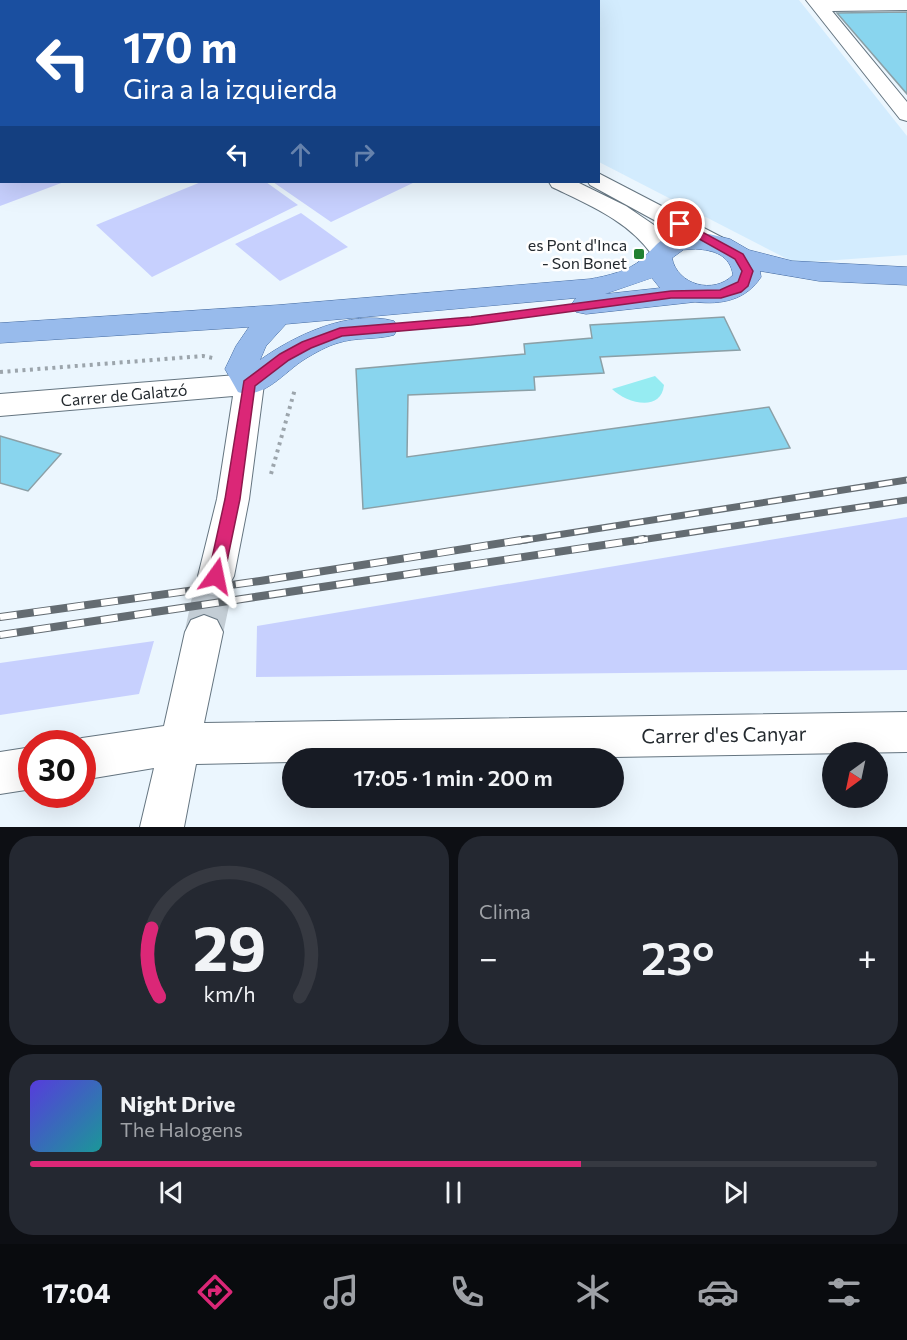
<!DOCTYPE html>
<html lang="es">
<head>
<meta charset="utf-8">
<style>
	body { margin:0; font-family:Commissioner,sans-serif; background:#242831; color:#f1f3f6; height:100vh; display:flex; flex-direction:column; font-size:22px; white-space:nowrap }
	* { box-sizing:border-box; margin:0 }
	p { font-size:20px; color:#9ea1a6 }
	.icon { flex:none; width:33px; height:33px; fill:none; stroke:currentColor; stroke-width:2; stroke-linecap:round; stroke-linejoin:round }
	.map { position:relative; height:827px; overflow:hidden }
	.panel { display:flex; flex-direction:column; gap:9px; padding:9px; background:#0d0f14; flex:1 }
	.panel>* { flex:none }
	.banner { position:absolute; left:0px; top:0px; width:600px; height:183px; box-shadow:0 6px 24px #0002; background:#1a4fa0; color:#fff; overflow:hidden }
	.needle { width:39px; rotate:213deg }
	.fabs { position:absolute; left:822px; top:742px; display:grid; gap:12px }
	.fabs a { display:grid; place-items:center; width:66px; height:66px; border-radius:50%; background:#171b24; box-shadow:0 6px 24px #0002; font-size:30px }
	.speed { position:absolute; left:18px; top:730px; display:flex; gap:12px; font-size:30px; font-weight:700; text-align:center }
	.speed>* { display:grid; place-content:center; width:78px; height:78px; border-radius:50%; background:#171b24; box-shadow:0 6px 24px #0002; line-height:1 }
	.speed .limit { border:9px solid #d22; background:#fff; color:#111 }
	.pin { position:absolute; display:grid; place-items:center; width:51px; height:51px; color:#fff; margin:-26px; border:3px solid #fff; border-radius:50%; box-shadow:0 2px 6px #0007 }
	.me { position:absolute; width:66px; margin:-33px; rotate:12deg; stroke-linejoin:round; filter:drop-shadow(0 0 4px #0008) }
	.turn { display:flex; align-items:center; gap:21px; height:126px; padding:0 24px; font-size:27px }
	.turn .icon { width:78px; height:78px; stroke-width:2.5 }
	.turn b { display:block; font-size:42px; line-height:51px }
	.lanes { display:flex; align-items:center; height:57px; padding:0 24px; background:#0003; justify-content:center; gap:30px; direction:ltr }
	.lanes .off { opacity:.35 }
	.big { font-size:45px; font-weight:600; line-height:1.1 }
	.panel .card { flex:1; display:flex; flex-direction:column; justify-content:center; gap:9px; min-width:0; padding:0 21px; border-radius:24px; background:#242831 }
	.panel .dial { align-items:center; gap:0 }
	.dial svg { height:156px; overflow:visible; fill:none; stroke:#363941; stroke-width:7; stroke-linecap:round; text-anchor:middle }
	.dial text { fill:#f1f3f6; stroke:none }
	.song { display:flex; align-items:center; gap:18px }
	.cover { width:72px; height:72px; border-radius:9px; background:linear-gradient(135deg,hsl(250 70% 55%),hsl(180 70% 35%)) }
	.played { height:6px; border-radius:3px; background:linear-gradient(90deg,#db2777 65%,#363941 65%) }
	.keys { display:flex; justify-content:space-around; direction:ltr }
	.heat { display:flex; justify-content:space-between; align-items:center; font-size:33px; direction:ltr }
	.panel .tiles { flex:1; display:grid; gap:9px; grid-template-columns:1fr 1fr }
	.card:last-child { grid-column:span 2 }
	.trip { position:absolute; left:282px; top:748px; width:342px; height:60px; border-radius:30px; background:#171b24; box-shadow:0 6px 24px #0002; font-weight:600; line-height:60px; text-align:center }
	.dock { display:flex; height:96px; justify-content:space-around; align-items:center; background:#090b0e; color:#9ea1a6 }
	.dock .icon { width:42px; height:42px }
	.dock .current { color:#db2777 }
	.dock b { font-size:27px; color:#f1f3f6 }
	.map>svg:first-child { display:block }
</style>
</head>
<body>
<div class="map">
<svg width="907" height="827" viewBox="0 0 907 827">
	<rect width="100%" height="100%" fill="#ebf6fe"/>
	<path fill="#d3ecfe" d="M0 0H365L2 2 1 8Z
		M406 0H799L907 136V255L795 263 599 162 598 2Z"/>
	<path fill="#c7d0fe" d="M0 67 2 182H64L0 206Z
		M201 182H266L298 205 152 277 96 225Z
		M273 182H415L331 222Z
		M301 213 348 247 280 281 235 244Z
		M907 517V670L256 677 257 626Z
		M154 641 139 694 0 715V663Z"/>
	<path fill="#96ecf2" d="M655 376 664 385C661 413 626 403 612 389Z"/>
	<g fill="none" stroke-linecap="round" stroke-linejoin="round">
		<path fill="#a8b1b8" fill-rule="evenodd" d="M242 0H292L293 2H243Z"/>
	</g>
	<path fill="#89d5ee" stroke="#8ba0a7" stroke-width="1.5" d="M907 12V94L837 13Z
		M724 317 740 350 600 357 604 373 534 377 535 390 408 395 407 457 769 407 790 448 363 509 356 369 525 354 524 344 592 338 590 325Z
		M0 436 61 454 28 491 0 483Z"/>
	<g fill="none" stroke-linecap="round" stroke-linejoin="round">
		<path stroke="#c3cdd5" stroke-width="38" stroke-dasharray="38 20" stroke-linecap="butt" d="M204 632 216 576"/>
		<g stroke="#657580" stroke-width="2">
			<path id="street" d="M806 0H907V10L832 11 907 102V121L900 119Z
				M598 173 727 240 730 245 727 250 718 252 709 250 590 185 588 182H598Z
				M549 182H577L626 206 654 225 664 235 674 251 671 256 662 258 653 256C629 221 589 205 552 187Z
				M249 374 259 377 264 384 249 499 234 576 228 587 216 591 204 587 198 576 217 499 233 396 0 416V394Z
				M204 615 217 620 223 632 204 723 907 712V752L492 759H292V762L196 764 184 827H140L154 768 82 780V744H68L82 738 164 726 185 632 191 620Z
				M32 747V789L0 794V752Z"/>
		</g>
		<g stroke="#436aa1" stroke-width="1">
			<path id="primary" d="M684 233 709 234 730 239 749 250 792 261 907 267V285L819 281 760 271 761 277C746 300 722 305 695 302L586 314 576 312 571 305 576 298 286 324 266 346 260 360C295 335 350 309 394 321L398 328 394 335C376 340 356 337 338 343 327 346 315 353 305 359 284 372 264 400 238 392L225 369 236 346 249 327 0 343V323L278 305 590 279C607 276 629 271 642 259 662 241 655 240 684 233ZM696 249C714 250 730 255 733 275 714 295 677 285 672 258L683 250ZM652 278 660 288 605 294Z"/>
		</g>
		<path stroke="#9ca5ac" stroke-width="4" stroke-dasharray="3 4.5" stroke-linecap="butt" d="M0 372 203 356 213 358
			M271 474 295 389"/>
		<use href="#street" fill="#fff" fill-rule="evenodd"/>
		<use href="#primary" fill="#98bbec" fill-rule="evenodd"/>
		<g stroke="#646c72" stroke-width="7">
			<path id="rail-far1" d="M519 541 907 480
				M634 541 907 500"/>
		</g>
		<g stroke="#646c72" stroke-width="8">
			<path id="rail" d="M0 617 260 581 528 539
				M0 635 644 539"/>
		</g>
		<use href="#rail-far1" stroke="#fff" stroke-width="4.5" stroke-dasharray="14" stroke-linecap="butt"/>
		<use href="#rail" stroke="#fff" stroke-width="6" stroke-dasharray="17" stroke-linecap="butt"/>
	</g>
	<path fill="#db2777" stroke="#8e194d" stroke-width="1.5" d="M680 220 743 254 753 271 748 286 741 292 721 298H671L471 325 342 336 311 348 289 360 255 386 240 499 224 576 222 581 216 583 210 581 208 576 225 499 244 381 280 354 302 342 340 328 471 317 671 291 720 290 738 282 742 271 735 259 676 226V221Z"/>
	<rect fill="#218031" stroke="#fff" stroke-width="2" x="633" y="248" width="12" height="12" rx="3"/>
	<g text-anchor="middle" stroke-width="5" stroke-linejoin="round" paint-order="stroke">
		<g font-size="16" fill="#242a2f" stroke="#fff" text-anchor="end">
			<text x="627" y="251">es Pont d'Inca<tspan x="627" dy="18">- Son Bonet</tspan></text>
		</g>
		<g font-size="16" fill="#242a2f" stroke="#fff">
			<text transform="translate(124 395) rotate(-5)" y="6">Carrer de Galatzó</text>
		</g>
		<g font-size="20" fill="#242a2f" stroke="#fff">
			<text transform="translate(724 735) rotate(-1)" y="7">Carrer d'es Canyar</text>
		</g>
	</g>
</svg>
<div class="fabs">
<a><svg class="needle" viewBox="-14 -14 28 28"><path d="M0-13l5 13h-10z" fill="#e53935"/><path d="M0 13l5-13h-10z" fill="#9ea1a6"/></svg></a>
</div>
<div class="speed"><div class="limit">30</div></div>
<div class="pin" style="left:680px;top:224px;background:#d93025"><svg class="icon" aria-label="arrive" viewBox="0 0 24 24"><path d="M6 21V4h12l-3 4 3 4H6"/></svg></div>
<svg class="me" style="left:216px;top:576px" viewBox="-20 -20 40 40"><path d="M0-17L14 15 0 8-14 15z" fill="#db2777" stroke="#fff" stroke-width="4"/></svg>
<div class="trip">17:05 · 1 min · 200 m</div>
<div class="banner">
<div class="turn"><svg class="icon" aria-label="left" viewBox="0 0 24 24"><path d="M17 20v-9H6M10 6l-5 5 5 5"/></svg><div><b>170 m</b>Gira a la izquierda</div></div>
<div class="lanes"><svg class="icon" aria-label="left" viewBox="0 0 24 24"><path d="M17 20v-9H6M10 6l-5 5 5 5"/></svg><svg class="icon off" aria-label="ahead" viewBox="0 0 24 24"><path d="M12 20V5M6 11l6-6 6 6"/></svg><svg class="icon off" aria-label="right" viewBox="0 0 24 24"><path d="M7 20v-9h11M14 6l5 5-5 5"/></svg></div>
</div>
</div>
<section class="panel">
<div class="tiles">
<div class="card dial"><svg viewBox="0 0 100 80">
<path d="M14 69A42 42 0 1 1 86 69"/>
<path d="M14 69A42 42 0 0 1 10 34" stroke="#db2777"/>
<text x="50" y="56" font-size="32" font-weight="700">29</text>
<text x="50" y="72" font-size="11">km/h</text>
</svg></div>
<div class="card"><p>Clima</p>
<div class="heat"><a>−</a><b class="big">23°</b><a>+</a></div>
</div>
<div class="card">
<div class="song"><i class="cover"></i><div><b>Night Drive</b><p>The Halogens</p></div></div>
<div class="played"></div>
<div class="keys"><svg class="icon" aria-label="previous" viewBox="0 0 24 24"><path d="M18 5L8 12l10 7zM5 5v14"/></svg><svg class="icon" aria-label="pause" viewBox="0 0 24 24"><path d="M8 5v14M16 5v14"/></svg><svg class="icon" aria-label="next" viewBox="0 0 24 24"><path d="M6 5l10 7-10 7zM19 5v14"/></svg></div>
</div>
</div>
</section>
<nav class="dock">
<b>17:04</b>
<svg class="icon current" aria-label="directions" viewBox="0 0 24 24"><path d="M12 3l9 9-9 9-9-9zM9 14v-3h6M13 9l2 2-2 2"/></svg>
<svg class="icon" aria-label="music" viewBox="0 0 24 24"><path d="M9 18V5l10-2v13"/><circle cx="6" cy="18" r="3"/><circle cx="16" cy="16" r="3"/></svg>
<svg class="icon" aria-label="phone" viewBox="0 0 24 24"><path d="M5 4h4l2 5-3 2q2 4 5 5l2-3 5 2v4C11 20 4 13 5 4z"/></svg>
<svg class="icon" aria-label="climate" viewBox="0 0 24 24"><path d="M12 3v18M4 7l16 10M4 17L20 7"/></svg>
<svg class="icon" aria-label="car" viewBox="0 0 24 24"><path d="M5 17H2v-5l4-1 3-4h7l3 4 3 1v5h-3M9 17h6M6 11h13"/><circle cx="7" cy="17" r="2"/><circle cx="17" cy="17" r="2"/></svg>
<svg class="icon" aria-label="filters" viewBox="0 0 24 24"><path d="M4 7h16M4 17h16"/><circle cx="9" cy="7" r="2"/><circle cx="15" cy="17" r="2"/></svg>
</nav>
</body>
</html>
